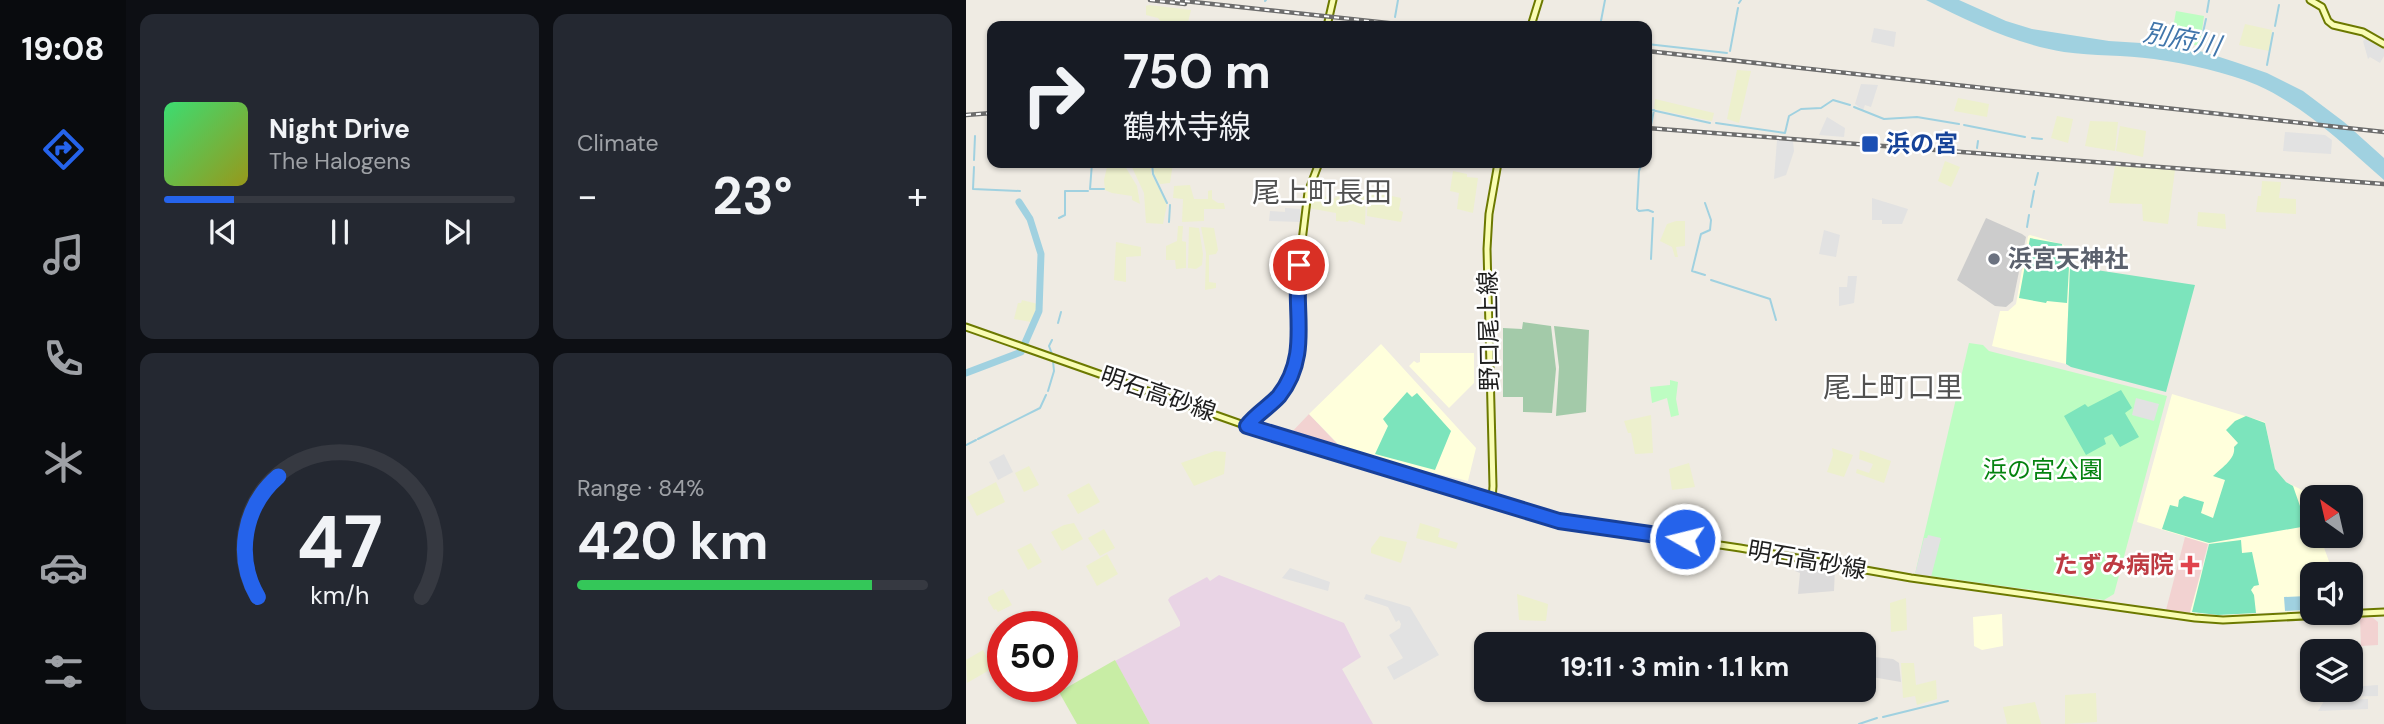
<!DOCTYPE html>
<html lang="en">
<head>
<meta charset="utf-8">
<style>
	body { margin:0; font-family:"DM Sans","Noto Sans JP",sans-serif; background:#242831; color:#f1f3f6; height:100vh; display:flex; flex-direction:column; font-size:26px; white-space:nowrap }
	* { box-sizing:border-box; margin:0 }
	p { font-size:23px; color:#9ea1a6 }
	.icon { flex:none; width:38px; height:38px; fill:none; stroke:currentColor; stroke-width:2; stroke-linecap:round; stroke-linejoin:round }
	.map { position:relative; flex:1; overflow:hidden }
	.panel { display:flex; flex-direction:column; gap:14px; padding:14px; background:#0d0f14; width:840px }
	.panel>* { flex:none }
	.hud { position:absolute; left:21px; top:21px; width:665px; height:147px; border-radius:14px; box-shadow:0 2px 5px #0004; background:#171b24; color:#f1f3f6; overflow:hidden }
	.needle { width:46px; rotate:326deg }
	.tools { position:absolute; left:1334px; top:485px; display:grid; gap:14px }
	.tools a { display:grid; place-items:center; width:63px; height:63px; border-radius:14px; background:#171b24; box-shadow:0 2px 5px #0004; font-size:35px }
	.speed { position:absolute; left:21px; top:611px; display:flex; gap:14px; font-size:35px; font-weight:700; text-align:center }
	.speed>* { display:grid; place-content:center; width:91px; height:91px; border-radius:50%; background:#171b24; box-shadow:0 2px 5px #0004; line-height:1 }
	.speed .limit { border:10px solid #d22; background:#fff; color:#111 }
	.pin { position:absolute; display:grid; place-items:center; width:60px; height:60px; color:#fff; margin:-30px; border:4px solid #fff; border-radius:50%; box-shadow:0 2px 7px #0007 }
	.me { position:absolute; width:77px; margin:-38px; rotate:278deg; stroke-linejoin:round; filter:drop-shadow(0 0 5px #0008) }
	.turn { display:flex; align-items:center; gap:24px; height:147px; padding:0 21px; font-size:32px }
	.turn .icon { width:91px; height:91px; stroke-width:2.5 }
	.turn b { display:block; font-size:49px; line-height:60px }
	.big { font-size:52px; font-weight:700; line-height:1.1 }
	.panel .widget { flex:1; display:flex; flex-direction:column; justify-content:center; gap:10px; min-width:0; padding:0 24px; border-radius:14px; background:#242831 }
	.panel .dial { align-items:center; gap:0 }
	.dial svg { height:182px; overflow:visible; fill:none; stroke:#363941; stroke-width:7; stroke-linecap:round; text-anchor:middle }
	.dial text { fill:#f1f3f6; stroke:none }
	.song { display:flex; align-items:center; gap:21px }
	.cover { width:84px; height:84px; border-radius:10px; background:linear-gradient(135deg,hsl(140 70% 55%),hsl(60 70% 35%)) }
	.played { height:7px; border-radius:4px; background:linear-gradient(90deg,#2563eb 20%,#363941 20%) }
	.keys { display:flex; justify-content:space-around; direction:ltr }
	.heat { display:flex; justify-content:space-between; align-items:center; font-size:38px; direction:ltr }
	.charge { height:10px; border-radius:5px; background:linear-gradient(90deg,#34c759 84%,#363941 0) }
	.panel .tiles { flex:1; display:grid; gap:14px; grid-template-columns:repeat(2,1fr) }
	.trip { position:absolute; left:508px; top:632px; width:402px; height:70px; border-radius:14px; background:#171b24; box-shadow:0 2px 5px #0004; font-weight:700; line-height:70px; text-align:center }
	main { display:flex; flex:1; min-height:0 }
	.tabs { display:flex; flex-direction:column; width:126px; justify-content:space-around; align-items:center; background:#090b0e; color:#9ea1a6 }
	.tabs .icon { width:49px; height:49px }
	.tabs .current { color:#2563eb }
	.tabs b { font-size:32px; color:#f1f3f6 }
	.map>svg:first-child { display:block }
</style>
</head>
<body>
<main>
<nav class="tabs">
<b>19:08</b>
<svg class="icon current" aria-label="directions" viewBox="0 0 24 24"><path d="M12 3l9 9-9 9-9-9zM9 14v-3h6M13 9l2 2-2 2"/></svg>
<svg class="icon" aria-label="music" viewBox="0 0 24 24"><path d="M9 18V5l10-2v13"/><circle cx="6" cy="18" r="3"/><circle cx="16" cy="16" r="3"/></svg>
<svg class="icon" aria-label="phone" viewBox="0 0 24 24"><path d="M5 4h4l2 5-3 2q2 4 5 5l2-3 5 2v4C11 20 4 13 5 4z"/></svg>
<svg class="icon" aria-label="climate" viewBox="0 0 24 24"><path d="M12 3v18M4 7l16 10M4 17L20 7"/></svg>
<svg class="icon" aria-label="car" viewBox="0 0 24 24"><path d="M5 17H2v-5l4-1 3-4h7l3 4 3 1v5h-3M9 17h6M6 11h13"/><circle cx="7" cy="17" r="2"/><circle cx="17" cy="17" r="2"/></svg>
<svg class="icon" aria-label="filters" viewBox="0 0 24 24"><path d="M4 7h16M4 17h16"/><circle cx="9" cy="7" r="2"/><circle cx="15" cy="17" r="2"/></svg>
</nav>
<section class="panel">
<div class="tiles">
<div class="widget">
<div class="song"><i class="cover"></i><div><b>Night Drive</b><p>The Halogens</p></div></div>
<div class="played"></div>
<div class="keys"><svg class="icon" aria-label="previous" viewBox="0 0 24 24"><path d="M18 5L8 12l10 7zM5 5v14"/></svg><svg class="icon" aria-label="pause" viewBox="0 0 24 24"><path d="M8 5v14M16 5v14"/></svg><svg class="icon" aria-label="next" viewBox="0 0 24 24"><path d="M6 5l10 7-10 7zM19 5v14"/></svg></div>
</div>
<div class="widget"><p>Climate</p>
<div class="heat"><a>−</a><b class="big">23°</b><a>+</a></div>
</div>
<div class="widget dial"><svg viewBox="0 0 100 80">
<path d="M14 69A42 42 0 1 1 86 69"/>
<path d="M14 69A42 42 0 0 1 23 16" stroke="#2563eb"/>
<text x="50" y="56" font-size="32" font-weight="700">47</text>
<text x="50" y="72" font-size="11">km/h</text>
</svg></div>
<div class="widget"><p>Range · 84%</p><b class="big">420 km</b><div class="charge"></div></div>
</div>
</section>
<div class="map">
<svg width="1418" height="724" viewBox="0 0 1418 724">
	<rect width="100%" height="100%" fill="#efebe3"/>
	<path fill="#dcdbdb" d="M832 561 869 568 868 591 832 594 834 573 829 571Z
		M899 656 927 659 933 663 935 682 900 676Z"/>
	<path fill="#f2d2d1" d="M343 414 377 450 375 452 322 436Z
		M1219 537 1242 544 1224 613 1200 610Z
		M1394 618H1407L1412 622V645L1395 646Z"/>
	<path fill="#e9d4e5" d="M253 575 378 623 395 657 376 669 407 724H184L149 661 214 626V622L202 600 204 597 241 577 244 581Z"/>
	<path fill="#ffffdc" d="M1064 235 1098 245V263L1104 266 1100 364 1026 346 1034 311H1042L1050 304 1062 236Z
		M415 344 510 448 502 481 437 466 435 469 395 457 377 449 343 414Z
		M454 353H508V383L483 408 443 366 448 361 451 363 454 362Z
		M1206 394 1299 422 1309 469 1320 482 1338 491 1346 512V536H1354L1367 573 1346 574V610L1260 615 1224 613 1243 544 1171 522Z
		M1036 614 1037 646 1016 650 1008 646 1007 617Z"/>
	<path fill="#ccc" d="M1020 218 1056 234 1060 237 1047 301 1040 307 1029 306 991 280Z"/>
	<path fill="#edf0cd" d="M183 5 225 10 221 26H204L197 24 192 18 180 15V6Z
		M1279 24 1306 30 1303 51 1273 45Z
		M771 70 785 71 773 123 761 119Z
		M992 98 1023 104 1021 117 988 111Z
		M689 99 748 113 746 121 688 109Z
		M1091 116 1107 119 1102 143 1085 138Z
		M1124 121 1152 122 1149 151 1119 146Z
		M1154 126 1180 131 1177 157 1150 151Z
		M979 161 994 167 985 187 972 181Z
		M142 163H157L171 186 174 204 166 200V196L146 193 139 190 138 180Z
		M164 163H185V173L201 205 197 224 180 223 178 193Z
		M188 163H207L204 183 194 184 187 172Z
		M1149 166 1209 170 1202 224 1177 221 1176 204 1143 203Z
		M487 171 501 174V177L512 178 507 213 491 209 493 193 484 191Z
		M1296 181 1315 182 1313 198 1330 199V214L1290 212 1292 196H1295Z
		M224 185 228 199H242V191L246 190V199L252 203H258L259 209H238V221L216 222 217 199 207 198 208 186Z
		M383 188 400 191 399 225 383 220 382 222 370 221V213L342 208 343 200 349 201 350 195 370 198 371 194 382 196Z
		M402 191 435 198 433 210 437 212 435 222 401 216Z
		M1232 212 1259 214 1260 229 1231 226Z
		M710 221H719V246L710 247 712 257H709L706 247 694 241 701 224Z
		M212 226H217L216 241 220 242V268L210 269 209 260H200V246L211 241Z
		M223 227 233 228 237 254 236 265 230 269 222 268Z
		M235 227 248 228 252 250 250 254 243 255V282L250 283V288L239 290 240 253Z
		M150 242 175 247V256L160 257V282L148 280Z
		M56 300 72 304 65 322 48 319 52 303H55Z
		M685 415 687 453 669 454 665 433H662L658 421Z
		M866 448 887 455 878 477 861 472 867 455Z
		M894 450 925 461 918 483 890 473 891 469 903 473 907 464 893 459Z
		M249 451 260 452 258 474 228 486 215 463Z
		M723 463 729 487 706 490 703 469Z
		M63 466 73 485 58 492 49 473Z
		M30 482 39 502 11 516 1 497Z
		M123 483 134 502 112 514 101 495Z
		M108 523 117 539 96 551 85 532 98 525Z
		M454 523 474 529 472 537 492 543 490 549 450 538Z
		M138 529 149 548 134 556 122 538Z
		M414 536 441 542 435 563 405 553V548Z
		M65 543 76 562 62 570 51 550Z
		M715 550H730L729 566 704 564V559H713Z
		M141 554 152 574 131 586 120 566Z
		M37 589 46 605 32 612 30 609 28 610 22 600V597Z
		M551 594 582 604 580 621 553 620Z
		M940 598 941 630 925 632 924 603Z
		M17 650 27 668 1 683 0 660Z
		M935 663H948L950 685 970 680 971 699 951 705 949 696 937 698Z
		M1130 693 1131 722 1099 724V695Z
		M1069 702 1075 724H1041L1037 707Z"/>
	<path fill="#c8eda5" d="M149 660 184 724H111L93 692Z"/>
	<path fill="#a3caa9" d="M557 322 585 326 590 369 586 413 557 412V397H537V328L556 329Z
		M588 326 623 330 620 412 590 416 593 367Z"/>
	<path fill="#bdfdc2" d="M1210 11 1238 16 1234 46 1205 40Z
		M1003 343 1017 345 1023 351 1201 396 1148 594 1138 600 949 574Z
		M704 380 712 382 710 399 713 415 705 417 701 398 686 403 684 387 704 385Z"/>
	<path fill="#7ce4bc" d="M1064 238 1096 244 1098 266 1103 267 1101 303 1081 301 1080 303 1053 298Z
		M1104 266 1229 285 1200 392 1105 367 1100 364Z
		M1155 390 1166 408 1159 413 1173 437 1154 447 1146 434 1138 438 1140 444 1120 455 1098 416 1119 404 1122 407Z
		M441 392 446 397 451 393 485 431 469 470 409 454 422 426 417 419Z
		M1280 416 1299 423 1309 469 1320 482 1327 486 1341 526 1243 543 1196 529 1204 505 1212 507 1213 500 1218 496 1238 502 1235 513 1247 518 1259 480 1247 476C1255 468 1270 459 1268 447L1272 443 1260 430 1269 421Z
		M1275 540 1276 553 1286 552 1293 585 1288 586 1285 590 1288 595 1290 613 1252 615 1226 612 1243 544Z"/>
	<path fill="#e2e2e2" d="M908 28 930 32 928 47 905 42Z
		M1401 38 1418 48V56L1414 63 1404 57 1402 59 1397 41Z
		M895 84 912 85 905 107 899 105 897 110 889 104Z
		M861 117 879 128 878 137 853 135Z
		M1319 132 1359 135 1366 140 1365 154 1317 151Z
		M811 140 827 141 828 151 820 175 808 179Z
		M906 198 942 209 936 224H916V220H906Z
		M319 208 334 209V222L303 221 304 211 319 212Z
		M858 230 874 235 870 257 853 254Z
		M882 276H891L888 303 873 306V287H881Z
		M1170 398 1193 404 1188 421 1166 415Z
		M38 454 47 472 32 480 23 462Z
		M962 535 975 538 965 577 949 574 958 538H961Z
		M324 568 364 582 362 591 316 578Z
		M400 594 444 607 473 655 428 680 421 667 437 658 423 635 434 628 435 624 433 620 430 622 422 607 398 599Z
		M1412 685V696L1357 697 1359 690H1384V687Z
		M1402 699V709L1352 711 1358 701Z"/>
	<path fill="#a0d1e0" d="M960 0H993L1040 21 1066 29 1143 41 1191 44 1238 52 1269 62 1301 73 1337 91 1378 122 1418 158V180C1378 145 1340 107 1291 85 1260 72 1222 64 1188 59 1158 55 1128 56 1098 52 1049 44 1004 22 960 0Z
		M1341 596V610L1319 611 1318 597Z"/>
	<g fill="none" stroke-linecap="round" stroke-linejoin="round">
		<path stroke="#a0d1e0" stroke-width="2" d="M299 1 300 0
			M773 3 775 0
			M1241 12 1243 0
			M429 17 432 0
			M634 26 639 0
			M1309 26 1313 5
			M681 44 761 53
			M1234 46 1240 19
			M764 51 772 8
			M1301 65 1307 33
			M888 107 918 119 951 117 993 124
			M681 109 744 123
			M750 123 819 133 823 116 835 109 855 108 867 100 884 105
			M685 125 688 110
			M998 125 1059 137
			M681 135H684L685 129
			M1066 138 1076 139
			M1011 148 1012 141
			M8 160 9 136
			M126 163 124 189H138
			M186 163 187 174 201 203
			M676 163 673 171 671 209 673 211 682 210 687 212
			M8 167 7 189 54 191
			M1069 185 1072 173
			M1065 207 1068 191
			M93 218 99 215V191H122
			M203 222 204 205
			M1061 227 1063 215
			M685 259 687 218
			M739 275 726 271 735 234 744 230 745 220 739 203
			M745 280 804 299 810 320
			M92 323 95 312
			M86 354 83 346 86 340
			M82 391 88 371 87 361
			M12 439 74 408 80 395
			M0 445 10 440
			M917 717 982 701
			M893 724 911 718"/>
		<path stroke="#a0d1e0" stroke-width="7" d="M0 373 55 352 73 311 75 254 64 219 53 202"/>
		<g stroke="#6c7900" stroke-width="9">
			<path id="secondary" d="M1344 0 1356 7 1362 21 1367 25 1397 32 1418 44
				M361 26 367 0
				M565 26 573 0
				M0 327 281 426 593 521 774 548 945 578 1229 618 1257 620 1418 612
				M281 426 312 397 332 355 331 282 342 192 353 163
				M526 500 527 486 521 249 523 214 532 163"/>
		</g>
		<use href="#secondary" stroke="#f9fdb3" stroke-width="5"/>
		<g stroke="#6c6c6c" stroke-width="4.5">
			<path id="rail" d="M184 0 219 4
				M209 0 450 26
				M681 51 1418 132
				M0 115 26 113
				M681 128 1418 184"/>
		</g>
		<use href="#rail" stroke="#fff" stroke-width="2" stroke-dasharray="5" stroke-linecap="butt"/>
	</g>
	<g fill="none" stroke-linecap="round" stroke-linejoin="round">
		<g stroke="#184099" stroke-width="18">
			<path id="route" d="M333 265C327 313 345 355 313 396 303 407 290 414 281 426L593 521 719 539"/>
		</g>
		<use href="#route" stroke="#2563eb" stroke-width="12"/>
	</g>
	<rect fill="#1a4fb4" stroke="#fff" stroke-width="2.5" x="895" y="135" width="18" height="18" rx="3.5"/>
	<circle fill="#6b7280" stroke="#fff" stroke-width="2.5" cx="1028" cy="259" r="7"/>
	<path fill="#e0444e" stroke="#fff" stroke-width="2.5" d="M1220.5 554.5h7v7h7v7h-7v7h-7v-7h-7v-7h7z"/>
	<g text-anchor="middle" stroke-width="5" stroke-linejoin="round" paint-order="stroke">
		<g font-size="24" font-weight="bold" fill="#164399" stroke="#fff" text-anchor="start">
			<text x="920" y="152">浜の宮</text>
		</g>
		<g font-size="24" font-weight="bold" fill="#5b616d" stroke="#fff" text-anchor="start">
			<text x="1042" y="267">浜宮天神社</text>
		</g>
		<g font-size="24" fill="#1e1e1e" stroke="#fff">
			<text transform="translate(523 331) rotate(-91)" y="8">野口尾上線</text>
			<text transform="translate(192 394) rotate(19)" y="8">明石高砂線</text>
			<text transform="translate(841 560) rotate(10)" y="8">明石高砂線</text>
		</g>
		<g font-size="24" fill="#058310" stroke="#fff">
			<text x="1077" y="478">浜の宮公園</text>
		</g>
		<g font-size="24" font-weight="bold" fill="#be3a42" stroke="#fff" text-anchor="end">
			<text x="1208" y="573">たずみ病院</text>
		</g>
		<g font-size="26" font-style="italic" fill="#4176ab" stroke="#fff">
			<text transform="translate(1216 39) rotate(11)" y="9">別府川</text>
		</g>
		<g font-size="28" fill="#515151" stroke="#fff">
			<text x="356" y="202">尾上町長田</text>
			<text x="927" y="397">尾上町口里</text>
		</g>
	</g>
</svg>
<div class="tools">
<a><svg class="needle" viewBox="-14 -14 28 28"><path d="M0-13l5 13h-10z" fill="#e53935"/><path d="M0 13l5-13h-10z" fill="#9ea1a6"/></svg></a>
<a><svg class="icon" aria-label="sound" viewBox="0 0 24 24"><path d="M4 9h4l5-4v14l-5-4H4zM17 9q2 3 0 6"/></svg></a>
<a><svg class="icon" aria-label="layers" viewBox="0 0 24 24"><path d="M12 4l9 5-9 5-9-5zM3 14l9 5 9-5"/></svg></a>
</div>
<div class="speed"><div class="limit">50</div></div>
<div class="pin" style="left:333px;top:265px;background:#d93025"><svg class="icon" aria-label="arrive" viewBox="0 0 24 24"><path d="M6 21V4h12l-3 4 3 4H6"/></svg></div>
<svg class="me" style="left:719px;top:539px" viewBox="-20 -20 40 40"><circle r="17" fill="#2563eb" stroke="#fff" stroke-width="3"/><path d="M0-11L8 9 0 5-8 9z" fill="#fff"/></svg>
<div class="trip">19:11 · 3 min · 1.1 km</div>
<div class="hud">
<div class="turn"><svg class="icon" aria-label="right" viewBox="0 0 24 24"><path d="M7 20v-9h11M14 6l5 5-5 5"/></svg><div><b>750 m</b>鶴林寺線</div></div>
</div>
</div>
</main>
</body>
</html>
